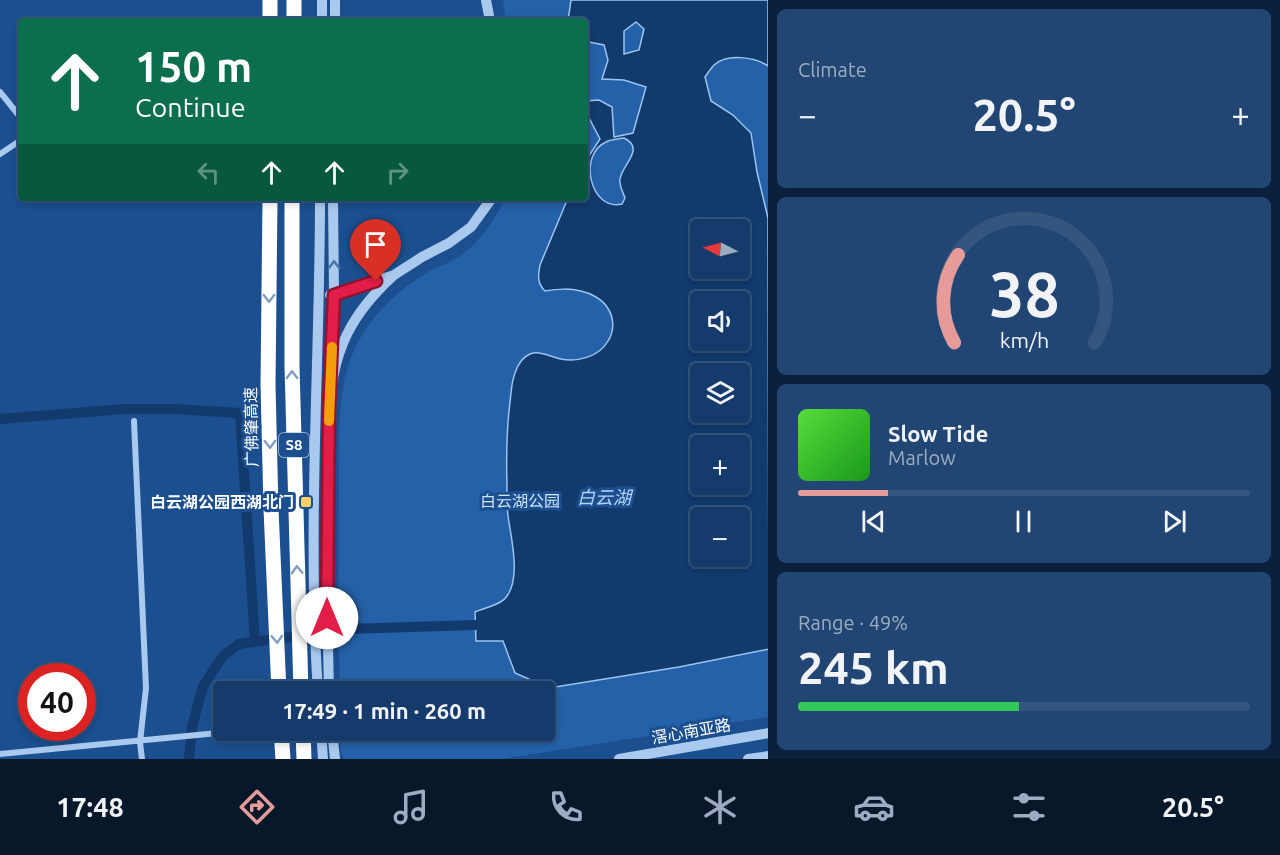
<!DOCTYPE html>
<html lang="en">
<head>
<meta charset="utf-8">
<style>
	body { margin:0; font-family:Ubuntu,"Noto Sans SC",sans-serif; background:#214673; color:#f1f3f6; height:100vh; display:flex; flex-direction:column; font-size:22px; white-space:nowrap }
	* { box-sizing:border-box; margin:0 }
	p { font-size:20px; color:#9dadc1 }
	.icon { flex:none; width:33px; height:33px; fill:none; stroke:currentColor; stroke-width:2; stroke-linecap:round; stroke-linejoin:round }
	.map { position:relative; flex:1; overflow:hidden }
	.sheet { display:flex; flex-direction:column; gap:9px; padding:9px; background:#0b203b; width:512px }
	.sheet>* { flex:none }
	.hud { position:absolute; left:18px; top:18px; width:570px; height:183px; border-radius:6px; box-shadow:0 3px 9px #0003,0 0 0 2px #33557e; background:#0b6e4f; color:#fff; overflow:hidden }
	.needle { width:39px; rotate:276deg }
	.controls { position:absolute; left:690px; top:219px; display:grid; gap:12px }
	.controls a { display:grid; place-items:center; width:60px; height:60px; border-radius:6px; background:#143b6b; box-shadow:0 3px 9px #0003,0 0 0 2px #33557e; font-size:30px }
	.speed { position:absolute; left:18px; top:663px; display:flex; gap:12px; font-size:30px; font-weight:700; text-align:center }
	.speed>* { display:grid; place-content:center; width:78px; height:78px; border-radius:50%; background:#143b6b; box-shadow:0 3px 9px #0003,0 0 0 2px #33557e; line-height:1 }
	.speed .limit { border:9px solid #d22; background:#fff; color:#111 }
	.pin { position:absolute; display:grid; place-items:center; width:51px; height:51px; color:#fff; margin:-62px -26px; border-radius:50% 50% 50% 0; rotate:-45deg; box-shadow:0 0 6px #0007 }
	.pin .icon { rotate:45deg }
	.me { position:absolute; width:66px; margin:-33px; rotate:0deg; stroke-linejoin:round; filter:drop-shadow(0 0 4px #0008) }
	.turn { display:flex; align-items:center; gap:21px; height:126px; padding:0 18px; font-size:27px }
	.turn .icon { width:78px; height:78px; stroke-width:2.5 }
	.turn b { display:block; font-size:42px; line-height:51px }
	.lanes { display:flex; align-items:center; height:57px; padding:0 18px; background:#0003; justify-content:center; gap:30px; direction:ltr }
	.lanes .off { opacity:.35 }
	.big { font-size:45px; font-weight:700; line-height:1.1 }
	.sheet .tile { flex:1; display:flex; flex-direction:column; justify-content:center; gap:9px; min-width:0; padding:0 21px; border-radius:9px; background:#214673 }
	.sheet .dial { align-items:center; gap:0 }
	.dial svg { height:156px; overflow:visible; fill:none; stroke:#33557e; stroke-width:7; stroke-linecap:round; text-anchor:middle }
	.dial text { fill:#f1f3f6; stroke:none }
	.song { display:flex; align-items:center; gap:18px }
	.cover { width:72px; height:72px; border-radius:9px; background:linear-gradient(135deg,hsl(110 70% 55%),hsl(120 70% 35%)) }
	.played { height:6px; border-radius:3px; background:linear-gradient(90deg,#e69b98 20%,#33557e 20%) }
	.keys { display:flex; justify-content:space-around; direction:ltr }
	.heat { display:flex; justify-content:space-between; align-items:center; font-size:33px; direction:ltr }
	.charge { height:9px; border-radius:4px; background:linear-gradient(90deg,#34c759 49%,#33557e 0) }
	.trip { position:absolute; left:213px; top:681px; width:342px; height:60px; border-radius:6px; background:#143b6b; box-shadow:0 3px 9px #0003,0 0 0 2px #33557e; font-weight:700; line-height:60px; text-align:center }
	.dock { display:flex; height:96px; justify-content:space-around; align-items:center; background:#08182b; color:#9dadc1 }
	.dock .icon { width:42px; height:42px }
	.dock .selected { color:#e69b98 }
	.dock b { font-size:27px; color:#f1f3f6 }
	main { display:flex; flex:1; min-height:0 }
	.map>svg:first-child { display:block }
</style>
</head>
<body>
<main>
<div class="map">
<svg width="769" height="759" viewBox="0 0 769 759">
	<rect width="100%" height="100%" fill="#1b4f8f"/>
	<path fill="#2461a8" fill-rule="evenodd" d="M503 0H768V717L502 759H345L341 753 340 731 544 730V692H340C338 625 338 559 339 492 339 456 337 419 344 383 347 361 360 335 374 318 388 301 406 285 425 274 440 265 456 261 469 249 484 235 497 217 505 198H585V21H506ZM700 230H740V268H700ZM700 302H740V340H700ZM700 374H740V412H700ZM700 446H740V484H700ZM700 518H740V556H700Z"/>
	<path fill="#123a6d" stroke="#9cc4f0" stroke-width="1.5" fill-rule="evenodd" d="M571 0H768V66C755 57 727 53 714 65 711 68 708 73 705 77L711 101 733 115 751 133 757 172 768 218 769 649 679 667 549 688 515 673 503 641H476L475 612C484 608 501 605 507 596 521 577 511 537 508 516 507 506 507 495 507 484 506 454 507 423 511 393 512 381 516 360 530 354 540 350 551 357 561 359 578 362 599 357 608 341 615 330 614 317 607 307 602 299 590 293 581 291 568 288 559 289 545 291 537 283 538 276 540 265L568 198H585V162L600 139 588 116 585 114V101L599 100 612 107 614 137 633 133 646 87 624 80 602 79 608 60 604 45 589 42 585 46V21H568ZM636 22 644 29 639 50 624 54V31ZM624 138C646 149 622 164 620 179 619 186 623 192 625 198L622 204C591 212 577 155 606 142 611 139 619 139 624 138ZM700 230H740V268H700ZM700 302H740V340H700ZM700 374H740V412H700ZM700 446H740V484H700ZM700 518H740V556H700Z"/>
	<g fill="none" stroke-linecap="round" stroke-linejoin="round">
		<path stroke="#123a6d" stroke-width="10" d="M0 419 124 409H174L240 413 255 642
			M189 759 192 727 203 686 223 656 239 644 347 629 475 625"/>
		<path stroke="#a9c9ee" stroke-width="6" d="M0 92 21 118
			M0 154 21 140
			M134 421 146 688 140 742 142 759
			M0 754 249 730"/>
		<path stroke="#a9c9ee" stroke-width="10" d="M486 0 490 21
			M322 21V0
			M335 21V0
			M330 295 394 275 422 257 449 243 471 227 492 198
			M331 362 334 295 333 198
			M318 692C307 527 320 362 320 198
			M329 692 327 600 329 407C334 349 351 314 394 275
			M321 730 323 759
			M332 730 335 759
			M619 759 769 733
			M748 759 769 756"/>
		<path stroke="#fff" stroke-width="15" d="M270 21V0
			M294 21V0
			M270 198 268 385 271 509 279 692
			M292 198V366L301 692
			M281 730 283 759
			M303 730 304 759"/>
	</g>
	<defs><path id="oneway-chevron" d="M-2-3.5L2.5 0L-2 3.5" fill="none" stroke-width="1.6" stroke-linecap="round" stroke-linejoin="round" transform="scale(1.5)"/></defs>
	<use stroke="#4674ac" href="#oneway-chevron" transform="translate(334 265) rotate(-90)"/>
	<g stroke="#829ec1">
		<use href="#oneway-chevron" transform="translate(269 298) rotate(90)"/>
		<use href="#oneway-chevron" transform="translate(292 375) rotate(-91)"/>
		<use href="#oneway-chevron" transform="translate(270 444) rotate(89)"/>
		<use href="#oneway-chevron" transform="translate(297 570) rotate(-92)"/>
		<use href="#oneway-chevron" transform="translate(277 639) rotate(87)"/>
	</g>
	<g fill="none" stroke-linecap="round" stroke-linejoin="round">
		<g stroke="#92132f" stroke-width="15">
			<path id="route" d="M327 618 329 407 334 295 376 281"/>
		</g>
		<use href="#route" stroke="#e11d48" stroke-width="10"/>
		<path stroke="#f59e0b" stroke-width="10" d="M329 421 332 347"/>
	</g>
	<rect fill="#ffd166" stroke="#1b4f8f" stroke-width="2" x="300" y="496" width="12" height="12" rx="3"/>
	<g text-anchor="middle" stroke-width="6" stroke-linejoin="round" paint-order="stroke">
		<rect fill="#1b4f8f" stroke="#bbcadd" stroke-width="1.5" x="279" y="433" width="30" height="24" rx="4.5"/>
		<g font-size="15" font-weight="bold" fill="#fff">
			<text x="294" y="450">S8</text>
		</g>
		<g font-size="16" fill="#fff" stroke="#1b4f8f">
			<text transform="translate(251 427) rotate(-91)" y="6">广佛肇高速</text>
			<text transform="translate(691 731) rotate(-10)" y="6">滘心南亚路</text>
		</g>
		<g font-size="16" fill="#cfe3fa" stroke="#1b4f8f">
			<text x="520" y="507">白云湖公园</text>
		</g>
		<g font-size="16" font-weight="bold" fill="#fff" stroke="#1b4f8f" text-anchor="end">
			<text x="294" y="508">白云湖公园西湖北门</text>
		</g>
		<g font-size="18" font-style="italic" fill="#b5d3f5" stroke="#1b4f8f">
			<text x="604" y="504">白云湖</text>
		</g>
	</g>
</svg>
<div class="controls">
<a><svg class="needle" viewBox="-14 -14 28 28"><path d="M0-13l5 13h-10z" fill="#e53935"/><path d="M0 13l5-13h-10z" fill="#9dadc1"/></svg></a>
<a><svg class="icon" aria-label="sound" viewBox="0 0 24 24"><path d="M4 9h4l5-4v14l-5-4H4zM17 9q2 3 0 6"/></svg></a>
<a><svg class="icon" aria-label="layers" viewBox="0 0 24 24"><path d="M12 4l9 5-9 5-9-5zM3 14l9 5 9-5"/></svg></a>
<a>+</a>
<a>−</a>
</div>
<div class="speed"><div class="limit">40</div></div>
<div class="pin" style="left:376px;top:281px;background:#d93025"><svg class="icon" aria-label="arrive" viewBox="0 0 24 24"><path d="M6 21V4h12l-3 4 3 4H6"/></svg></div>
<svg class="me" style="left:327px;top:618px" viewBox="-20 -20 40 40"><circle r="19" fill="#fff"/><path d="M0-13L10 11 0 6-10 11z" fill="#e11d48"/></svg>
<div class="trip">17:49 · 1 min · 260 m</div>
<div class="hud">
<div class="turn"><svg class="icon" aria-label="ahead" viewBox="0 0 24 24"><path d="M12 20V5M6 11l6-6 6 6"/></svg><div><b>150 m</b>Continue</div></div>
<div class="lanes"><svg class="icon off" aria-label="left" viewBox="0 0 24 24"><path d="M17 20v-9H6M10 6l-5 5 5 5"/></svg><svg class="icon" aria-label="ahead" viewBox="0 0 24 24"><path d="M12 20V5M6 11l6-6 6 6"/></svg><svg class="icon" aria-label="ahead" viewBox="0 0 24 24"><path d="M12 20V5M6 11l6-6 6 6"/></svg><svg class="icon off" aria-label="right" viewBox="0 0 24 24"><path d="M7 20v-9h11M14 6l5 5-5 5"/></svg></div>
</div>
</div>
<section class="sheet">
<div class="tile"><p>Climate</p>
<div class="heat"><a>−</a><b class="big">20.5°</b><a>+</a></div>
</div>
<div class="tile dial"><svg viewBox="0 0 100 80">
<path d="M14 69A42 42 0 1 1 86 69"/>
<path d="M14 69A42 42 0 0 1 16 24" stroke="#e69b98"/>
<text x="50" y="56" font-size="32" font-weight="700">38</text>
<text x="50" y="72" font-size="11">km/h</text>
</svg></div>
<div class="tile">
<div class="song"><i class="cover"></i><div><b>Slow Tide</b><p>Marlow</p></div></div>
<div class="played"></div>
<div class="keys"><svg class="icon" aria-label="previous" viewBox="0 0 24 24"><path d="M18 5L8 12l10 7zM5 5v14"/></svg><svg class="icon" aria-label="pause" viewBox="0 0 24 24"><path d="M8 5v14M16 5v14"/></svg><svg class="icon" aria-label="next" viewBox="0 0 24 24"><path d="M6 5l10 7-10 7zM19 5v14"/></svg></div>
</div>
<div class="tile"><p>Range · 49%</p><b class="big">245 km</b><div class="charge"></div></div>
</section>
</main>
<nav class="dock">
<b>17:48</b>
<svg class="icon selected" aria-label="directions" viewBox="0 0 24 24"><path d="M12 3l9 9-9 9-9-9zM9 14v-3h6M13 9l2 2-2 2"/></svg>
<svg class="icon" aria-label="music" viewBox="0 0 24 24"><path d="M9 18V5l10-2v13"/><circle cx="6" cy="18" r="3"/><circle cx="16" cy="16" r="3"/></svg>
<svg class="icon" aria-label="phone" viewBox="0 0 24 24"><path d="M5 4h4l2 5-3 2q2 4 5 5l2-3 5 2v4C11 20 4 13 5 4z"/></svg>
<svg class="icon" aria-label="climate" viewBox="0 0 24 24"><path d="M12 3v18M4 7l16 10M4 17L20 7"/></svg>
<svg class="icon" aria-label="car" viewBox="0 0 24 24"><path d="M5 17H2v-5l4-1 3-4h7l3 4 3 1v5h-3M9 17h6M6 11h13"/><circle cx="7" cy="17" r="2"/><circle cx="17" cy="17" r="2"/></svg>
<svg class="icon" aria-label="filters" viewBox="0 0 24 24"><path d="M4 7h16M4 17h16"/><circle cx="9" cy="7" r="2"/><circle cx="15" cy="17" r="2"/></svg>
<b>20.5°</b>
</nav>
</body>
</html>
